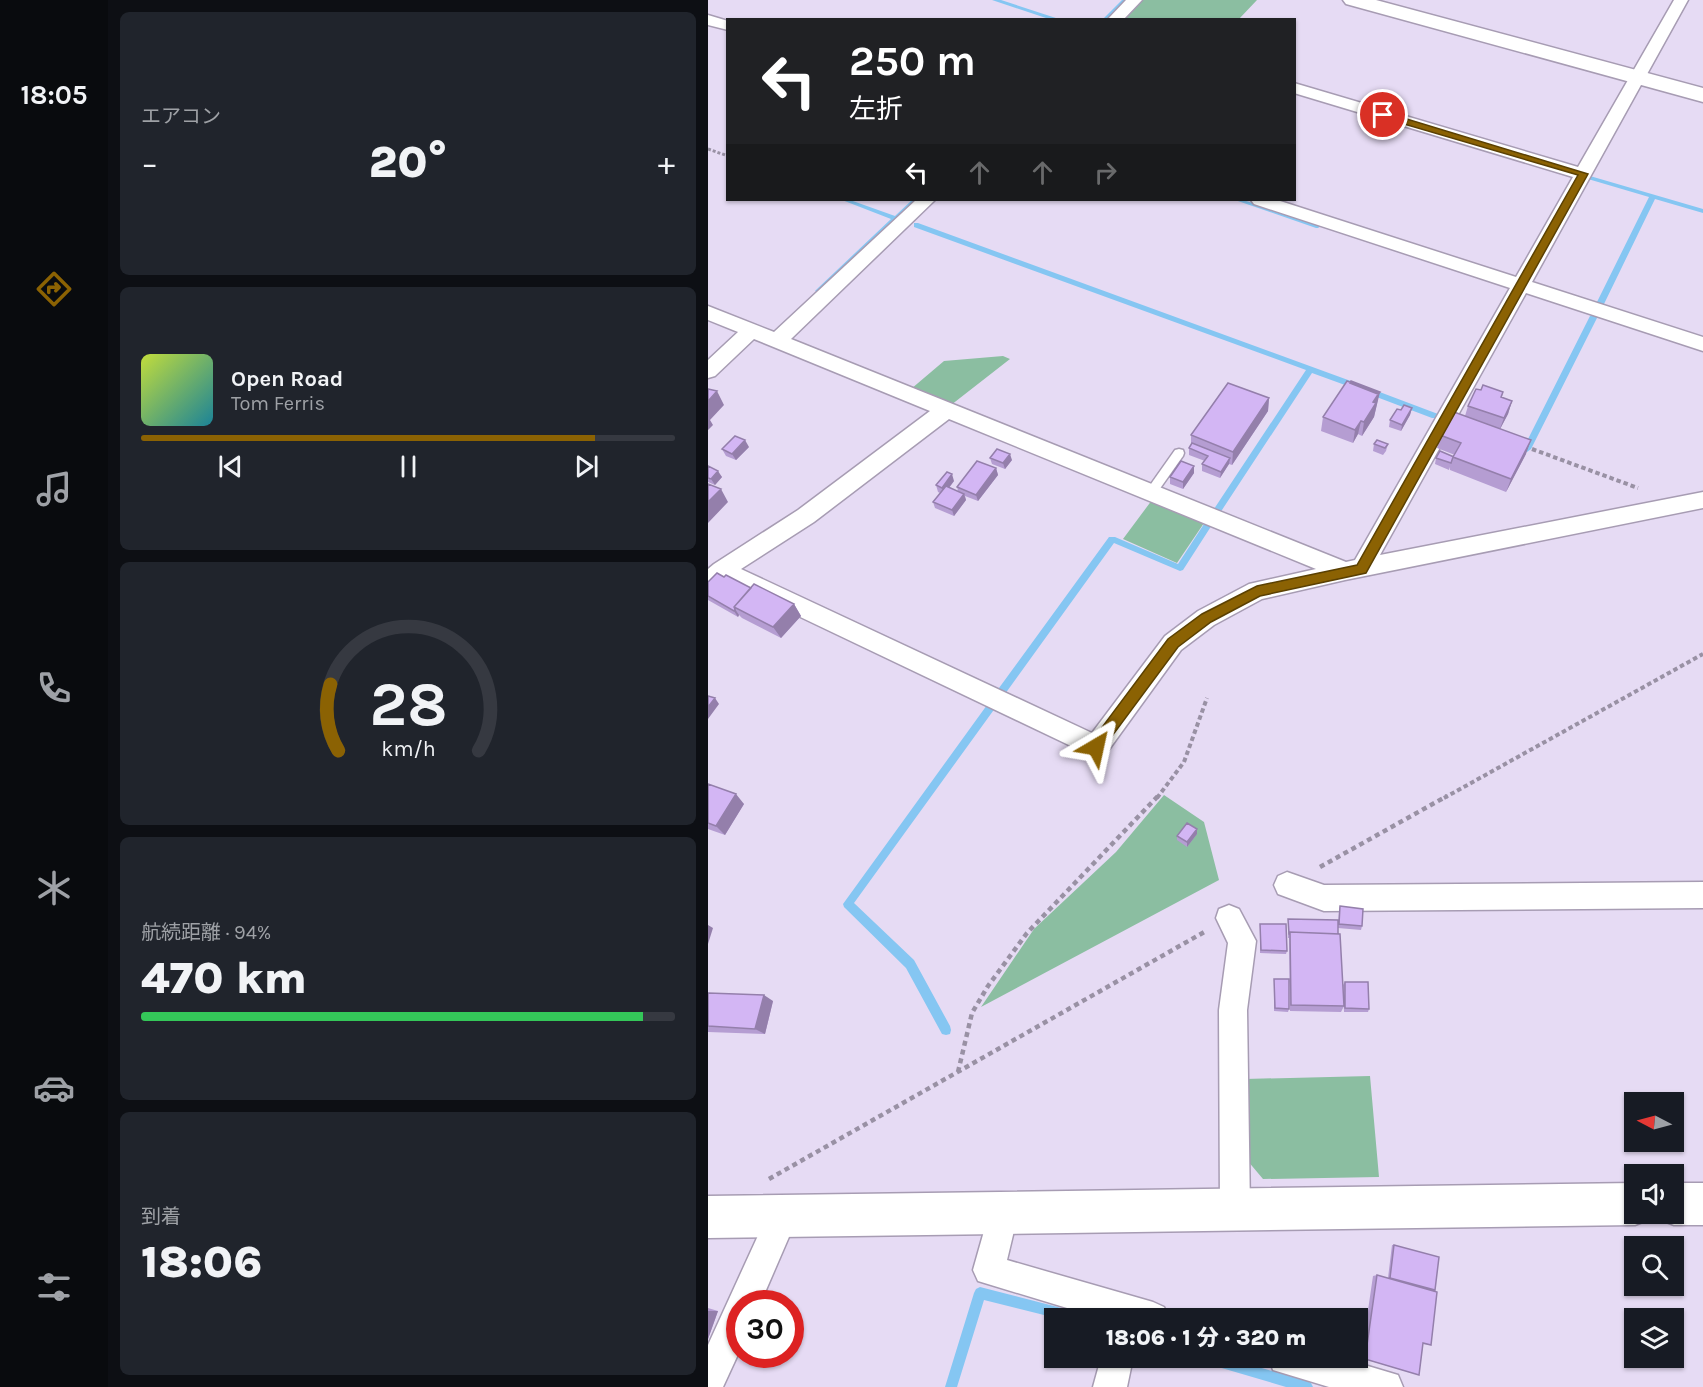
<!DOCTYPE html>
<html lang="ja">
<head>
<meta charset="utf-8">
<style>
	body { margin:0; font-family:Karla,"Noto Sans JP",sans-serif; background:#20242c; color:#f1f3f6; height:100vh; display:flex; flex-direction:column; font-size:22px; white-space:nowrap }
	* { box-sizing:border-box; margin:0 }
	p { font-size:20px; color:#9ea1a6 }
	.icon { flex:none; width:33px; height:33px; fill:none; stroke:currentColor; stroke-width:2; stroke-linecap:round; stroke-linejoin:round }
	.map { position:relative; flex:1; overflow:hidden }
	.details { display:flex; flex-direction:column; gap:12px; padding:12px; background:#0d0f14; width:600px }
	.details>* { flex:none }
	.banner { position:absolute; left:18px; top:18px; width:570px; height:183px; border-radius:0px; box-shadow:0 2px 4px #0004; background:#202124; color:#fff; overflow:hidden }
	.needle { width:39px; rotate:276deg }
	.controls { position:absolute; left:916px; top:1092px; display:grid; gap:12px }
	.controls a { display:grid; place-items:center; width:60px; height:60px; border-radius:0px; background:#171b24; box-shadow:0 2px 4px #0004; font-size:30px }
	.speed { position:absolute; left:18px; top:1290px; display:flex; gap:12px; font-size:30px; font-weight:700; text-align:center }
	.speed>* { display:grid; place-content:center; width:78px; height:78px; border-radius:50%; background:#171b24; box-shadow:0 2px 4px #0004; line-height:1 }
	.speed .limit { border:9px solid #d22; background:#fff; color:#111 }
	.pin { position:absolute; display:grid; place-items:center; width:51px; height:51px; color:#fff; margin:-26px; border:3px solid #fff; border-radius:50%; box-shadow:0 2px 6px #0007 }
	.me { position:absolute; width:66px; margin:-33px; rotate:36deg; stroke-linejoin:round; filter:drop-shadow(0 0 4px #0008) }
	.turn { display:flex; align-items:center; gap:21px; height:126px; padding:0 24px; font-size:27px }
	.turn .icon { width:78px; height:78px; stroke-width:2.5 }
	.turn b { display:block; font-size:42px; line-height:51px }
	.lanes { display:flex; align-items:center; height:57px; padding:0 24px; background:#0003; justify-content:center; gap:30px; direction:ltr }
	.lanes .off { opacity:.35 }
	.big { font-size:45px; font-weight:800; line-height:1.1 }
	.details .widget { flex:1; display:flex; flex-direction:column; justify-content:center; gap:9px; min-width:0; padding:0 21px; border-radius:9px; background:#20242c }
	.details .dial { align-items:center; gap:0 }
	.dial svg { height:156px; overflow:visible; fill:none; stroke:#363941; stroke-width:7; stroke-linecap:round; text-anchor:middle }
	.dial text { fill:#f1f3f6; stroke:none }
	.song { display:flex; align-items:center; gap:18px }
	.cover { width:72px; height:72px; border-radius:9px; background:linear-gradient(135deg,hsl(70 70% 55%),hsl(190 70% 35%)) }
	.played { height:6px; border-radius:3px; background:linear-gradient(90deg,#8b6203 85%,#363941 85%) }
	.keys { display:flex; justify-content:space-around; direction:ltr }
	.heat { display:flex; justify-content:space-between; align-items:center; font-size:33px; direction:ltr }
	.charge { height:9px; border-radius:4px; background:linear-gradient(90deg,#34c759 94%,#363941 0) }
	.trip { position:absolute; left:336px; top:1308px; width:324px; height:60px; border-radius:0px; background:#171b24; box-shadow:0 2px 4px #0004; font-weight:800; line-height:60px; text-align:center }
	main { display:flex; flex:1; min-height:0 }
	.tabs { display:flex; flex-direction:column; width:108px; justify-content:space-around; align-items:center; background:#090b0e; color:#9ea1a6 }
	.tabs .icon { width:42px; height:42px }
	.tabs .on { color:#8b6203 }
	.tabs b { font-size:27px; color:#f1f3f6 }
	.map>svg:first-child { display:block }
</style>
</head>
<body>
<main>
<nav class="tabs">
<b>18:05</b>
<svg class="icon on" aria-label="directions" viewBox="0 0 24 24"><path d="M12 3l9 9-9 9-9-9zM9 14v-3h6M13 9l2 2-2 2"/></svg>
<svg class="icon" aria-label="music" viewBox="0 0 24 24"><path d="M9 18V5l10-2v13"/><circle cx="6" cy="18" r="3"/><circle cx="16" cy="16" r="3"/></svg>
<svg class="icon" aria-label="phone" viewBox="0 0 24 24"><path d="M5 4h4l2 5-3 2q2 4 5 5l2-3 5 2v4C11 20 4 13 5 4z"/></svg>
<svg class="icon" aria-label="climate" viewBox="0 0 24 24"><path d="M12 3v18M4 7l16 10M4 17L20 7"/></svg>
<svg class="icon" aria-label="car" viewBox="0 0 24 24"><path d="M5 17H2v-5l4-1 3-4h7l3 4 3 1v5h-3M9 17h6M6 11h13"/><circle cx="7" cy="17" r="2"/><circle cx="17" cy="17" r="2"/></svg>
<svg class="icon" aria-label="filters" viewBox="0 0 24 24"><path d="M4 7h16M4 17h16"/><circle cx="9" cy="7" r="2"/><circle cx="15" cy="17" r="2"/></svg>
</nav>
<section class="details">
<div class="widget"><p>エアコン</p>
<div class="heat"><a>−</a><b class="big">20°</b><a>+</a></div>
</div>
<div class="widget">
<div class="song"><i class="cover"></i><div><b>Open Road</b><p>Tom Ferris</p></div></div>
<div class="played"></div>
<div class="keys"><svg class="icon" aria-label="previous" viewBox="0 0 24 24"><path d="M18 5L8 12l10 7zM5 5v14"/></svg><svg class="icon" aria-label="pause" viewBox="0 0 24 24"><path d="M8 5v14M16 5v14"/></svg><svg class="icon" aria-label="next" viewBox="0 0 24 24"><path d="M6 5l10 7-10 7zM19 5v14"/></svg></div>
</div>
<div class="widget dial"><svg viewBox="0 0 100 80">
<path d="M14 69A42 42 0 1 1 86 69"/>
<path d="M14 69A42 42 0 0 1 10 35" stroke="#8b6203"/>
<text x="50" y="56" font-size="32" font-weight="700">28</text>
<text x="50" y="72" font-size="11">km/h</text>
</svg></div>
<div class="widget"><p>航続距離 · 94%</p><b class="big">470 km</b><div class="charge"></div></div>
<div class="widget"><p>到着</p><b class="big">18:06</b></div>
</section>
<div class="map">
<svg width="995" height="1387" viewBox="0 0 995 1387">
	<rect width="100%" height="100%" fill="#e6dbf4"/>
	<path fill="#8bbea1" d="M434 0H549L531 19 414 20Z
		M295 356 302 359 243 405 203 389 236 361Z
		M444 500 496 523 469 563 415 539Z
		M456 795 496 822 511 880 273 1007 326 929 408 852Z
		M662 1076 671 1177 555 1179 539 1160 537 1079Z"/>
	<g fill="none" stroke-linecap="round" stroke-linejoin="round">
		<path fill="#85c6f2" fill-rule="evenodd" d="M284 0H293L354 20H344Z
			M414 0H420L400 20H394Z
			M882 176 995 209V213L947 199 896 304 892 306 888 304 941 197 880 179V177Z
			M134 200H142L187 216 204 200H210L113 293H111L107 291 109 289 183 219Z
			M527 200H535L612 224 613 226 610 228H608Z
			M206 223H210L651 384 652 386 648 389 604 373 512 513H506L505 511 506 509 598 370 206 227Z
			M882 316H888L889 318 823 449 819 452 812 447 813 445H817Z
			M661 388 730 414 731 416 730 418H724L658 393 657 391Z
			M499 523 502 524 503 526 502 528 475 570 472 571 406 543 297 694 294 695 291 694 290 691 291 688 401 537H407L470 564 496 524Z
			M282 704 285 705 287 708 285 711 146 903 206 960 242 1026 243 1030 242 1034 238 1035 234 1034 198 968 136 907 135 904 279 705Z
			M272 1287 369 1312 373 1314 375 1318H348L276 1300 249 1387H237L266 1293 268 1289Z
			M494 1358H519L599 1381 603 1383 605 1387H578L500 1364 496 1362Z"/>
		<g stroke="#a79cb3" stroke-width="3">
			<path id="lane" d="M471 449 475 450 476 453 475 456 446 497H438L437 494 438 491 467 450Z"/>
		</g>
		<g stroke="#a79cb3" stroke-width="3">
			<path id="street" d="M418 0H434L415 20H399Z
				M966 0H980L824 282 995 337V351L818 293 672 555 995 492V508L637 580 554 599 506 625 473 650 397 755 388 758 17 581 8 589 0 592V569L6 564 90 510 222 411 46 339 7 376 0 378V360L30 332 0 320V306L66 332 208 200H227L83 339 638 562 647 560 802 288 546 204 543 200H569L808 277 865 177 586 93V83L870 167ZM241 419 608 569 541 584 490 611 457 636 384 733 33 569 106 522Z
				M0 15 20 21V30L0 25Z
				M579 872 616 885 995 882V908L616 911 570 894 566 885 570 876Z
				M521 905 531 909 548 941 539 1010 542 1210 538 1221 527 1225 516 1221 512 1210 511 1010 520 943 508 918 511 909Z
				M295 1199 306 1203 310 1214 299 1260 445 1302 456 1307 461 1318H392L270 1281 265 1270 284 1203Z
				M75 1201 86 1205 90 1216 52 1304H32V1350L15 1387H0V1345L64 1205Z
				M393 1358H425L419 1387H385Z
				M561 1358H633L690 1375 695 1387H621L565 1370Z"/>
		</g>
		<g stroke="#a79cb3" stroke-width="3">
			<path id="secondary" d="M635 0H668L995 88V102L638 4Z
				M927 1183V1214H944L942 1219 927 1225 0 1238V1196Z
				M966 1183H995V1225H966L951 1219 949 1214H966Z"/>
		</g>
		<path stroke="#9991a4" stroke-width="3" stroke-dasharray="3 2" stroke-linecap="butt" d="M0 149 20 156"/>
		<path stroke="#9991a4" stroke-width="4" stroke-dasharray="4.5 3" stroke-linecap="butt" d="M824 449 930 488
			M449 798 476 762 499 698
			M736 798 995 654"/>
		<path stroke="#9991a4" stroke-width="4.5" stroke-dasharray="5 4" stroke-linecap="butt" d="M612 867 739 796
			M250 1072 264 1013 280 986 319 933 450 796
			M61 1179 498 931"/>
		<use href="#lane" fill="#fff" fill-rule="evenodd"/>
		<use href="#street" fill="#fff" fill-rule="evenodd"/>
		<use href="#secondary" fill="#fff" fill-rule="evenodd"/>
	</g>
	<path fill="#b59dd2" d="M773 390 795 392 794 397 804 401 800 414 792 429 818 454 798 492 742 470V467L741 470 727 464 728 458 745 457 747 455 729 448 732 435 757 416 760 406Z
		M561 398 560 411 524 465 521 464 512 478 494 471V464L497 461 481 455V448L483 445V435Z
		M670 399 666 417 654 436 650 434 645 443 613 431 615 417Z
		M704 408 702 415 693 431 681 427 682 420 693 410Z
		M666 444H680L678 451 675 455 665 451Z
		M41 447 28 460 18 456 14 449Z
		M282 458 304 460 297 469 284 464Z
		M0 466 14 477 7 485 0 482Z
		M486 466V473L475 489 462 484V477Z
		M288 468 290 475 270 501 257 496 258 500 246 516 227 508 225 502 232 493 230 492 228 485 246 481 241 488 250 491 249 487Z
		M16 577 86 604 93 616 73 638 34 618 31 615 30 617 0 600V582Z
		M0 784 36 804 17 835 0 829Z
		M489 829V834L479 847 469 840V836Z
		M632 906 654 926 653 930 630 928 631 910Z
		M580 919 630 934 636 1006 633 1012 582 1011 581 938H580Z
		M552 924 579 951 578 954 552 953Z
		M566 979 581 1009 580 1012 566 1011Z
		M637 982 661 1009 660 1012H636L635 985Z
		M0 993 65 1001 57 1034 0 1032Z
		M684 1245H686L727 1290H724L723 1345 715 1344 711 1375 653 1358 665 1276 669 1275 680 1278Z
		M0 1308 10 1311 0 1339Z"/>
	<path fill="#947fab" d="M9 391 16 405 2 420 5 425 0 430V401Z
		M672 392 666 417 654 436 656 422 665 402Z
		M561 398 560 411 524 465 525 452Z
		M804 401 800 414 791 431 796 418Z
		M704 408 702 415 693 431 694 425Z
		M653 421 650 434 645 443 647 430Z
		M37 440 41 447 28 460 24 454Z
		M823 440 818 454 798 492 803 479Z
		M302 454 304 460 297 469 295 463Z
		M522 458 521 464 512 478 513 472Z
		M486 466V473L475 489V482Z
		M288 468 290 475 270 501 268 495Z
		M10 471 14 477 7 485 3 479Z
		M244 474 246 481 236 494 234 488Z
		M13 489 20 502 0 523V502Z
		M256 494 258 500 246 516 244 510Z
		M86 604 93 616 73 638 65 627Z
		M27 609 31 615 30 617 26 611Z
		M7 698 11 704 0 719V707Z
		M28 794 36 804 17 835 8 826Z
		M489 829V834L479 847V842Z
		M0 925 5 928 0 944Z
		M56 995 65 1001 57 1034 47 1029Z
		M0 1311H10L0 1339Z"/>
	<path fill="#d3b6f4" stroke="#947fab" stroke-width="1.5" d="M639 381 671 393 665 402 668 403 656 422 653 421 647 430 615 417Z
		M643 381 672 392 670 394 642 383Z
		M520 383 561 398 525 452 483 435Z
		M775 385 795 392 793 397 804 401 796 418 760 406 768 389 773 390Z
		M0 389 9 391 0 401Z
		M696 405 704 408 694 425 682 420 689 409 693 410Z
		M746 412 823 440 803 479 745 457 753 443 732 435Z
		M27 436 37 440 24 454 14 449Z
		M669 440 680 444 677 448 666 444Z
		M484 443 522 458 513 472 494 464 500 456 481 448Z
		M289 449 302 454 295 463 282 458Z
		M732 451 746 457H745L743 463 728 458Z
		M269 461 288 468 268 495 249 487Z
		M473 461 486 466 475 482 462 477Z
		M0 466 10 471 3 479 0 478Z
		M239 472 244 474 234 488 228 485Z
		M0 484 13 489 0 502Z
		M238 486 256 494 244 510 225 502Z
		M9 573 16 577 18 575 43 588 26 607 27 609 26 611 0 596V582Z
		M46 584 86 604 65 627 26 607Z
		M0 696 7 698 0 707Z
		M0 784 28 794 8 826 0 823Z
		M479 823 489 829 479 842 469 836Z
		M632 906 655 909 654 926 631 924Z
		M580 919 630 920V934L582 932V934H581Z
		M552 924H578L579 951 553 950Z
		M582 932 632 934 636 1006 583 1005Z
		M566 979H581V1009L567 1008Z
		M637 982H660L661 1009 637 1008Z
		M0 993 56 995 47 1029 0 1026Z
		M686 1245 731 1257 727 1290 682 1278Z
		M669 1275 729 1292 723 1345 715 1343 711 1375 657 1359Z"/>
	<path fill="#8b6203" stroke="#5a4002" stroke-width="1.5" d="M672 113H679L880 174 658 573 552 596 503 622 470 647 393 751 388 753 383 751 381 747 383 742 460 639 494 614 549 586 649 565 870 175 672 117Z"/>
</svg>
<div class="controls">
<a><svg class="needle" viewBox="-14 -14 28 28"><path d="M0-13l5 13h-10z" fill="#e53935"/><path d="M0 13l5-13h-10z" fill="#9ea1a6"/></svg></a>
<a><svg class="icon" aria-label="sound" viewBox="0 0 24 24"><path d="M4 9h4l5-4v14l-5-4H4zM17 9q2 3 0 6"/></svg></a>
<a><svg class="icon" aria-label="search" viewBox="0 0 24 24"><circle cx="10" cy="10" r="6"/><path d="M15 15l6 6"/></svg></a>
<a><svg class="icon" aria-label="layers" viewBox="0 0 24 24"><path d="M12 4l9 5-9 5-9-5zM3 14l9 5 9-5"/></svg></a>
</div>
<div class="speed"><div class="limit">30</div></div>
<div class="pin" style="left:675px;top:115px;background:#d93025"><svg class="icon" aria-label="arrive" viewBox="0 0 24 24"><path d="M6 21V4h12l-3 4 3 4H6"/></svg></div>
<svg class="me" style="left:388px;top:747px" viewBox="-20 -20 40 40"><path d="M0-17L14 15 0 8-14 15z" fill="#8b6203" stroke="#fff" stroke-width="4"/></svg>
<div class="trip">18:06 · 1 分 · 320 m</div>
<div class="banner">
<div class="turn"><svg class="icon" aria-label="left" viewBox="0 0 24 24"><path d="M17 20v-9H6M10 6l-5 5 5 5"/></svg><div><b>250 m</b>左折</div></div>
<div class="lanes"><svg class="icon" aria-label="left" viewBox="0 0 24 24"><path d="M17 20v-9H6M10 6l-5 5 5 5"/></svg><svg class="icon off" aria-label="ahead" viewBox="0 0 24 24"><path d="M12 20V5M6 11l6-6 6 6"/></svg><svg class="icon off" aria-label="ahead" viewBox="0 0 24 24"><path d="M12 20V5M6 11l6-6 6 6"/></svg><svg class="icon off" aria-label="right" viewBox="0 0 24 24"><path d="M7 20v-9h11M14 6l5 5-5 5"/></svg></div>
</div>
</div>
</main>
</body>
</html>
